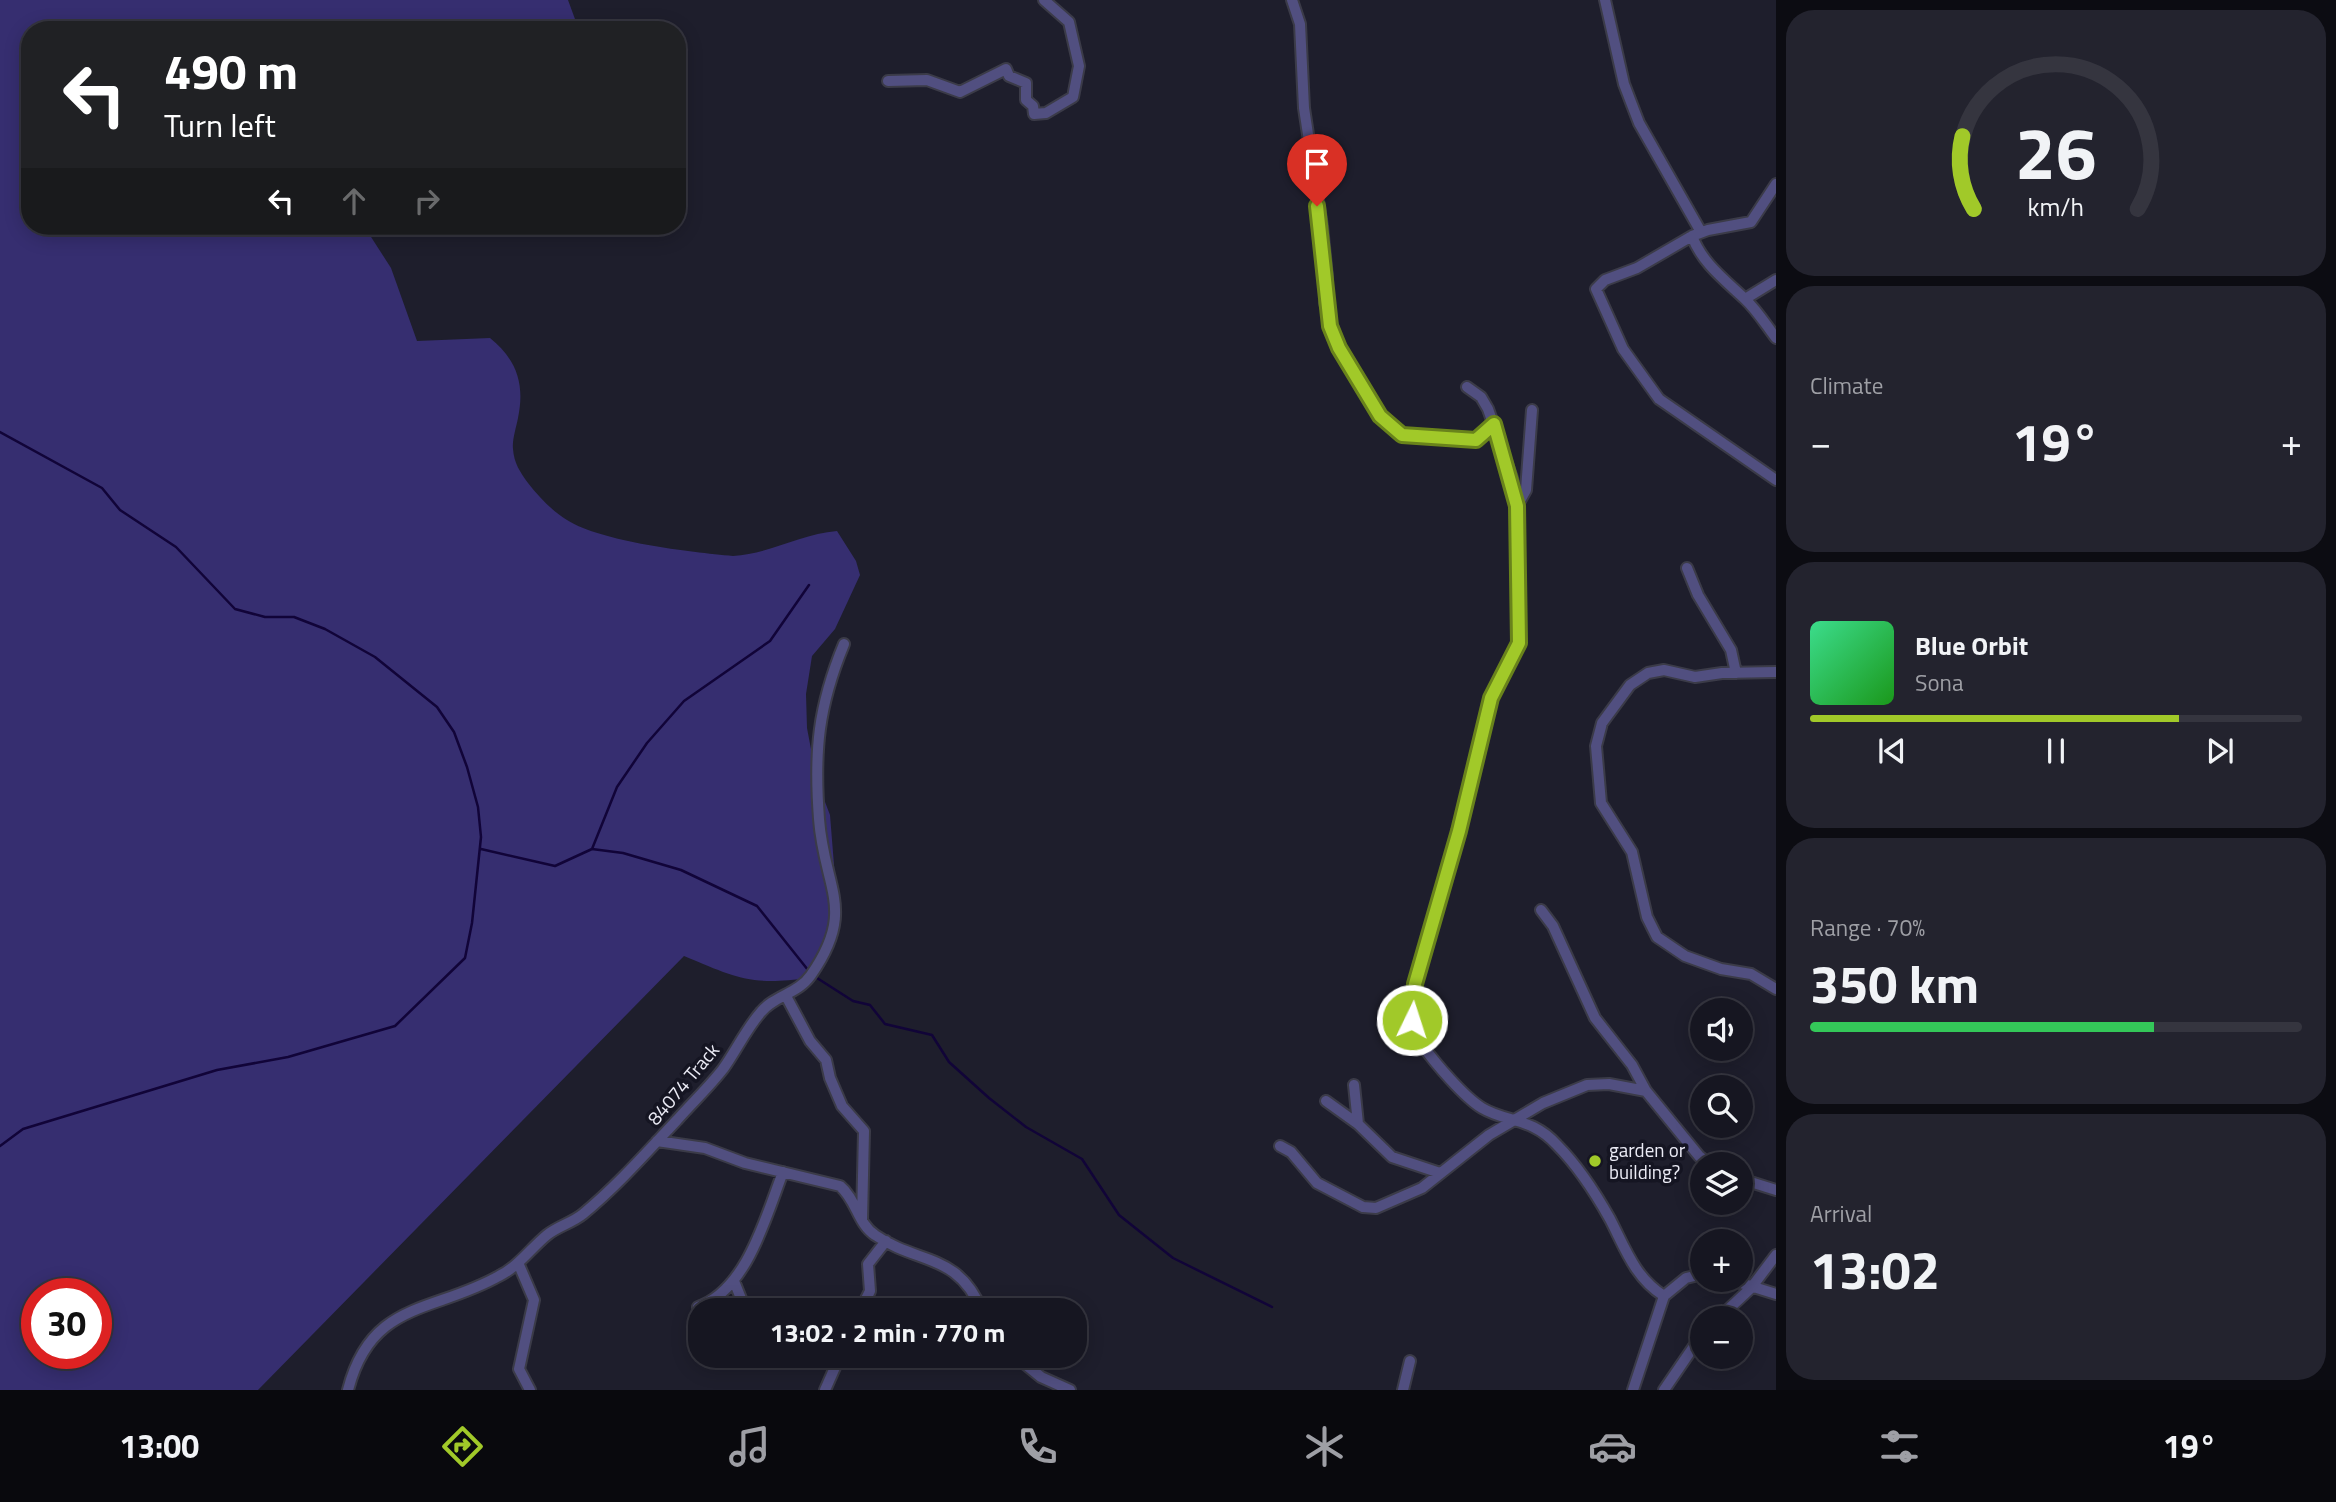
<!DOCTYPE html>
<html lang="en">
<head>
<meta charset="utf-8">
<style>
	body { margin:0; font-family:"Titillium Web",sans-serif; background:#23232e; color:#f1f3f6; height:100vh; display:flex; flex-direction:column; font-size:26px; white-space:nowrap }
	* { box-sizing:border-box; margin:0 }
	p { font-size:23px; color:#9e9fa5 }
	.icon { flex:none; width:38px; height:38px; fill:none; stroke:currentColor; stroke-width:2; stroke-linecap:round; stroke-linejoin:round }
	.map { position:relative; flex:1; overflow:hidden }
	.details { display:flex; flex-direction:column; gap:10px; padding:10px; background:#0c0c12; width:560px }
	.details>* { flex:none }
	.hud { position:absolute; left:21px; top:21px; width:665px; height:214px; border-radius:28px; box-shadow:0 4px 18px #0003,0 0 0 2px #35353f; background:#202124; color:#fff; overflow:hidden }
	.controls { position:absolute; left:1690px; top:998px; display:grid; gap:14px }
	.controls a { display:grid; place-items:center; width:63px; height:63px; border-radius:50%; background:#161621; box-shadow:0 4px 18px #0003,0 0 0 2px #35353f; font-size:35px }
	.speed { position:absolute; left:21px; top:1278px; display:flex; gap:14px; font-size:35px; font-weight:700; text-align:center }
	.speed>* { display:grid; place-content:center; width:91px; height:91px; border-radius:50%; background:#161621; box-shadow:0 4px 18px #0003,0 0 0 2px #35353f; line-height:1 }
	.speed .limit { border:10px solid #d22; background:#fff; color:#111 }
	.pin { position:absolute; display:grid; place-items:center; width:60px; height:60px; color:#fff; margin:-72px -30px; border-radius:50% 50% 50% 0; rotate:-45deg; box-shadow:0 0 7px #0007 }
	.pin .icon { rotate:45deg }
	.me { position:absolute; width:77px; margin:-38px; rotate:4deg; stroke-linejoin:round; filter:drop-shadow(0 0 5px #0008) }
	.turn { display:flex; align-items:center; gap:24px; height:147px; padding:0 28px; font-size:32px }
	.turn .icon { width:91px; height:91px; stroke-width:2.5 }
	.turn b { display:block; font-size:49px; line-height:60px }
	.lanes { display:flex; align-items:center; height:66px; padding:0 28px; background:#0003; justify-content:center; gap:35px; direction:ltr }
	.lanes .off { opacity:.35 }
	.big { font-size:52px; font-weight:700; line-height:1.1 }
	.details .widget { flex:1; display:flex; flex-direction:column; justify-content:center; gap:10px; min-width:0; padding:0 24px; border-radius:28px; background:#23232e }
	.details .dial { align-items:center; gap:0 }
	.dial svg { height:182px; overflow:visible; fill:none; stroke:#35353f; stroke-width:7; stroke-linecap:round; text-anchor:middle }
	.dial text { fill:#f1f3f6; stroke:none }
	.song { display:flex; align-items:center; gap:21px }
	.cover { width:84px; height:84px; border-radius:10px; background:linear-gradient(135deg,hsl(150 70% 55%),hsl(120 70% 35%)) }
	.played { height:7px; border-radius:4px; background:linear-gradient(90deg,#a1c929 75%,#35353f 75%) }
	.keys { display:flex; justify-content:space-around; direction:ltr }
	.heat { display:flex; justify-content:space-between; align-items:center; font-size:38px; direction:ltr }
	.charge { height:10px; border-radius:5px; background:linear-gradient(90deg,#34c759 70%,#35353f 0) }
	.trip { position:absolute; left:688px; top:1298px; width:399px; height:70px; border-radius:28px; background:#161621; box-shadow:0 4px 18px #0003,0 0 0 2px #35353f; font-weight:700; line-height:70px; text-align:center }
	.dock { display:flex; height:112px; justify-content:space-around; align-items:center; background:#09090d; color:#9e9fa5 }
	.dock .icon { width:49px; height:49px }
	.dock .selected { color:#a1c929 }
	.dock b { font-size:32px; color:#f1f3f6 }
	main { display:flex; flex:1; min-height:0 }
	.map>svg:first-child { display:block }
</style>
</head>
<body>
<main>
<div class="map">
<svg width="1776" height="1390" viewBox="0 0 1776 1390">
	<rect width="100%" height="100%" fill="#1e1e2c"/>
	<path fill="#362e70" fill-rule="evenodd" d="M0 0H568L579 30H30V226H364L391 268 417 341 490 338C517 360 525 384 518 418 516 428 512 440 513 449 514 463 520 472 528 483 539 497 551 510 567 520 602 542 690 552 733 556 769 554 801 534 837 531L856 561 860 575 835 629 812 656 806 694 807 728 817 781 830 815 838 915 809 978C750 986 737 978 684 956L258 1390H0ZM37 1293H96V1353H37Z"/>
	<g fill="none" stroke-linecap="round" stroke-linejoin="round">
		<path stroke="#110438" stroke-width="2.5" d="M0 432 102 488 120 510 176 547 235 609 265 617H294L325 629 375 657 437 707 454 732 467 767 478 807 481 837 472 923 465 958 395 1026 288 1057 217 1070 23 1129 0 1146
			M481 849 555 866 592 849 623 853 681 870 757 906 808 970
			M592 849 617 787 647 743 684 701 770 641 809 585
			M817 978 853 1001 870 1005 885 1024 932 1035 949 1062 989 1098 1026 1127 1082 1159 1119 1215 1173 1258 1272 1307"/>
		<g stroke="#3b3b48" stroke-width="14">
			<path id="street" d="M1292 0 1300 24 1304 108 1322 226 1327 277 1325 303 1339 348 1380 416 1402 435 1476 440 1494 424
				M1605 0 1624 84 1639 123 1701 232
				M888 81 927 80 960 92 1006 69 1009 76 1026 83V100L1033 106 1034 114 1046 113 1073 97 1079 66 1069 22 1044 0
				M1776 184 1751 222 1708 230 1692 236 1637 268 1605 280 1596 289 1623 349 1659 399 1776 480
				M1692 236C1702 263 1725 280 1745 299 1757 310 1766 325 1776 338
				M1745 299 1776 280
				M1467 387 1481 397 1488 409 1512 478 1517 506 1520 633 1514 656 1491 698 1459 831 1415 984C1410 1006 1410 1026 1423 1046 1435 1063 1464 1097 1482 1108 1507 1123 1532 1117 1557 1145 1577 1165 1596 1194 1610 1219 1625 1248 1635 1278 1664 1296L1686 1278 1703 1274
				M1517 506 1526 490 1532 410
				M1687 568 1698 595 1731 650 1736 673
				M1776 672 1722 673 1695 677 1664 670 1648 673 1630 685 1602 723 1596 746 1601 803 1632 852 1647 917 1657 937 1685 956 1721 969 1751 974 1776 989
				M1541 910 1553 926 1595 1018 1632 1065 1646 1091
				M786 996 810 1041 826 1060 830 1078 842 1106 864 1131 862 1220
				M1354 1085 1358 1124
				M1326 1101 1358 1124 1392 1157 1440 1173
				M657 1141 705 1148 745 1163 840 1186C856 1199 858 1224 875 1235 918 1265 958 1252 982 1311
				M1280 1146 1291 1152 1317 1183 1363 1207 1376 1208 1422 1188 1489 1135 1543 1103 1587 1085 1609 1084 1646 1091 1699 1156 1709 1164
				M1741 1179 1776 1190
				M519 1265 534 1300 519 1369 530 1390
				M1728 1279 1776 1294
				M734 1281 746 1311
				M698 1307C747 1290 766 1216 783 1172
				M860 1311 870 1291 868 1264 886 1241
				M1719 1318 1751 1288 1776 1255
				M1015 1356 1041 1377 1070 1390
				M348 1390C371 1300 434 1313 499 1276 519 1266 530 1249 547 1235 558 1226 572 1223 583 1214 617 1186 647 1152 677 1120 692 1103 709 1087 723 1069 736 1051 746 1029 761 1012 775 995 798 994 811 975 857 909 824 889 819 819 814 751 818 707 844 644
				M825 1390 840 1356
				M1403 1390 1410 1361
				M1633 1390 1664 1296
				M1664 1390 1703 1333"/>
		</g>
		<use href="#street" stroke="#514f80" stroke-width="10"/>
	</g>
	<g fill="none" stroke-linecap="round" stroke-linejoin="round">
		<g stroke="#69831b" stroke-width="18">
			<path id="route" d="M1317 206 1330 326 1339 348 1380 416 1402 435 1476 440 1494 424 1517 506 1519 643 1491 698 1459 831 1415 984 1412 1020"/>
		</g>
		<use href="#route" stroke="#a1c929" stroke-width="12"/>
	</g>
	<circle fill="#a1c929" stroke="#151522" stroke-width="2.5" cx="1595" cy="1161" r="7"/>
	<g text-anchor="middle" stroke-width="7" stroke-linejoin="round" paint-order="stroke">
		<g font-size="19" fill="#ebebf5" stroke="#151522">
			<text transform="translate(683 1084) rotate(-50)" y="7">84074 Track</text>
		</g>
		<g font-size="19" fill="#ebebf5" stroke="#151522" text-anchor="start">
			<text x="1609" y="1157">garden or<tspan x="1609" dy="22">building?</tspan></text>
		</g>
	</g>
</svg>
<div class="controls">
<a><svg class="icon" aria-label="sound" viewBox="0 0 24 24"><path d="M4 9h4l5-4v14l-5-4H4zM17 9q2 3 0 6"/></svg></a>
<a><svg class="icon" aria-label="search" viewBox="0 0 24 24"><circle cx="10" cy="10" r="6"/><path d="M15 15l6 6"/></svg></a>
<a><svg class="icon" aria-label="layers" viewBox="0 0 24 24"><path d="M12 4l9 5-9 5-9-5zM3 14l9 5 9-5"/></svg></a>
<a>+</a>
<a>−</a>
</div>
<div class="speed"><div class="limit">30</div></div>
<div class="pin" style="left:1317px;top:206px;background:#d93025"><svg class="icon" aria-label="arrive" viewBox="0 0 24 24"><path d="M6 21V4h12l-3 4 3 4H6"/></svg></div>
<svg class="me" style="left:1412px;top:1020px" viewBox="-20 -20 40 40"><circle r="17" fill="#a1c929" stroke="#fff" stroke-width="3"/><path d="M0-11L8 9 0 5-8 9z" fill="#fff"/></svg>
<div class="trip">13:02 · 2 min · 770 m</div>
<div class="hud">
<div class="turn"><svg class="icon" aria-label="left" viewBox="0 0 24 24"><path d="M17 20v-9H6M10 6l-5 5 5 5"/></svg><div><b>490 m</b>Turn left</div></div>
<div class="lanes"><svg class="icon" aria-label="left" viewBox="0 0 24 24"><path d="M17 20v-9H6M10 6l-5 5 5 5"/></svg><svg class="icon off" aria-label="ahead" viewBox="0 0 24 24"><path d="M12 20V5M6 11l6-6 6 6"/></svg><svg class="icon off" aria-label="right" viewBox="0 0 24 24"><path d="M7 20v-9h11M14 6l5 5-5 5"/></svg></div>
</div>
</div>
<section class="details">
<div class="widget dial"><svg viewBox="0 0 100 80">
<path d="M14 69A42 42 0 1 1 86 69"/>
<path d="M14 69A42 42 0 0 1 9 37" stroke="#a1c929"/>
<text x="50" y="56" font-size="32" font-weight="700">26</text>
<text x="50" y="72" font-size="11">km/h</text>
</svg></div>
<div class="widget"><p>Climate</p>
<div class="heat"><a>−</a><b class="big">19°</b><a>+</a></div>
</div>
<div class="widget">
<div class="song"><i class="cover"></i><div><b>Blue Orbit</b><p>Sona</p></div></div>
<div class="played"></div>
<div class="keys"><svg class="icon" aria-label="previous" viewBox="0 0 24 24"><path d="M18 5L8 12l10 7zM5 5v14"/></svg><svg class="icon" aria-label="pause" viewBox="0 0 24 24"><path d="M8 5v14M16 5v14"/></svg><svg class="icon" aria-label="next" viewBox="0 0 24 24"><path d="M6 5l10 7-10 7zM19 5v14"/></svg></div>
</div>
<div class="widget"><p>Range · 70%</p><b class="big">350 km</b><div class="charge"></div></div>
<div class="widget"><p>Arrival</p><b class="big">13:02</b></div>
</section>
</main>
<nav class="dock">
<b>13:00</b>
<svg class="icon selected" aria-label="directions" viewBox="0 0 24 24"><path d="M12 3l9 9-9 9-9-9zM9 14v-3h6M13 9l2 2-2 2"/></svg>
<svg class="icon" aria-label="music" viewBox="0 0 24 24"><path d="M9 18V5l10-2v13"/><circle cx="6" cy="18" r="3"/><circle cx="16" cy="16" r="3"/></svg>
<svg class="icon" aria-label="phone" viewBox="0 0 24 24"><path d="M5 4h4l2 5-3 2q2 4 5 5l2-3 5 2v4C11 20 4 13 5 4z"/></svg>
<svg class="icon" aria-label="climate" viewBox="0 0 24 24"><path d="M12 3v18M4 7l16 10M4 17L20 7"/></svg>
<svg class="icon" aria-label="car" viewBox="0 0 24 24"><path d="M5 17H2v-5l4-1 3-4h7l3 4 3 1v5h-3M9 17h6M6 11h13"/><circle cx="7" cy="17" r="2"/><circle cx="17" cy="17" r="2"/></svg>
<svg class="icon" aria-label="filters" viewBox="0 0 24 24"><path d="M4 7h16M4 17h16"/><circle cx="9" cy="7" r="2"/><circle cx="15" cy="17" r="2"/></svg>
<b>19°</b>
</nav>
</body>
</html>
